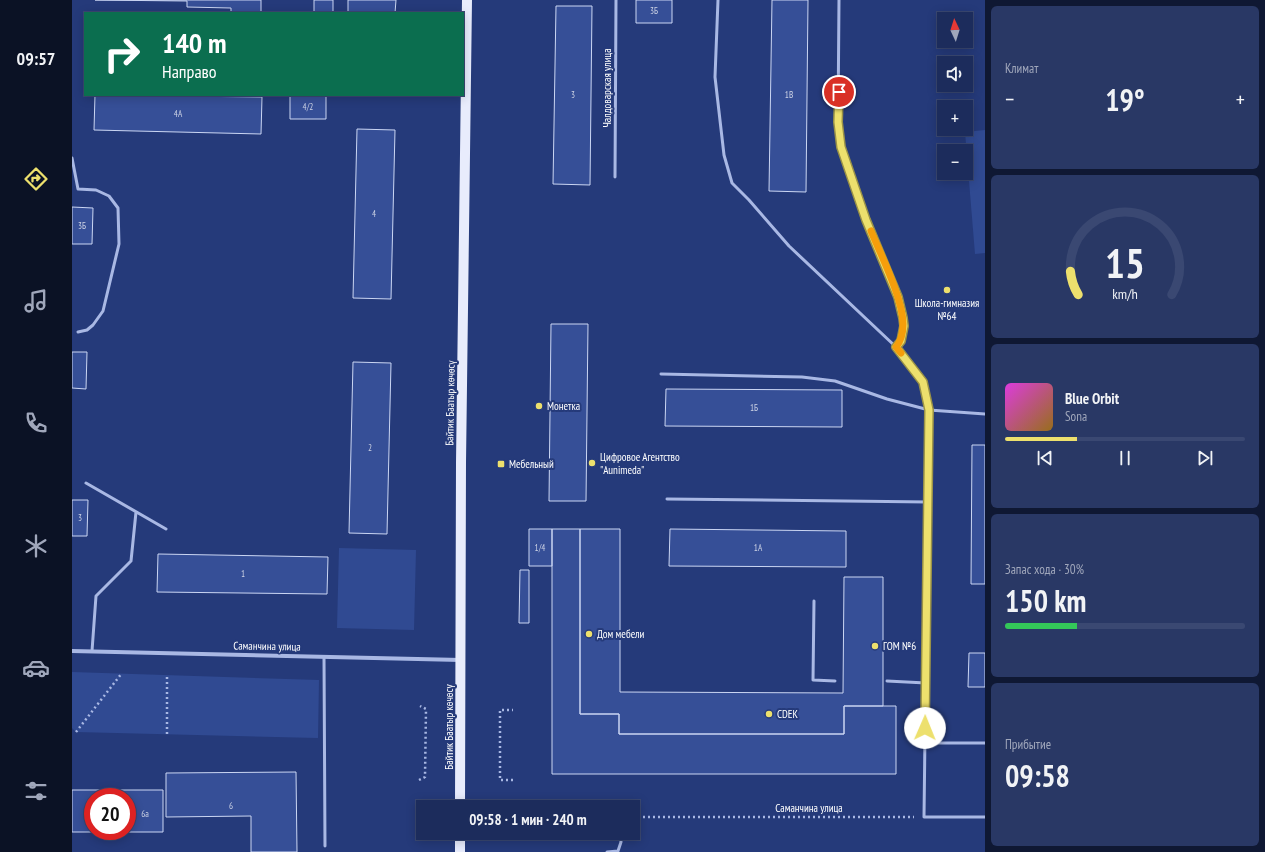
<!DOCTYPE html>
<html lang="ru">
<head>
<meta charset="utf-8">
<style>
	body { margin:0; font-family:"PT Sans Narrow",sans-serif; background:#293865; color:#f1f3f6; height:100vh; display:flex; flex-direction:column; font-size:15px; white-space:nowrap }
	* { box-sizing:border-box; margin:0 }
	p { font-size:13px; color:#a0a7bb }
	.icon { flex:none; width:22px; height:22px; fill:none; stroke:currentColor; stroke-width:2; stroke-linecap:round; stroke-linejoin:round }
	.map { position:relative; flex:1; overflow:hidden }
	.sheet { display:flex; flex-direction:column; gap:6px; padding:6px; background:#0f1833; width:280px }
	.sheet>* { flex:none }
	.guide { position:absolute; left:12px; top:12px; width:380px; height:84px; border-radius:0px; box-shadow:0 2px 10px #0003,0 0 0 1px #3a4872; background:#0b6e4f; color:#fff; overflow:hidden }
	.needle { width:26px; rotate:356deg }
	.tools { position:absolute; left:865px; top:12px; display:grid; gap:8px }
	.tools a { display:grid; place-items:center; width:36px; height:36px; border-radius:0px; background:#1c2c5c; box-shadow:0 2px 10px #0003,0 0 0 1px #3a4872; font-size:20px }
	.speed { position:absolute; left:12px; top:788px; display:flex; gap:8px; font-size:20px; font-weight:700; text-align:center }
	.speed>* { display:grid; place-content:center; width:52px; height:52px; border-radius:50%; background:#1c2c5c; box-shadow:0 2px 10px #0003,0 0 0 1px #3a4872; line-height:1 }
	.speed .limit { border:6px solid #d22; background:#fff; color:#111 }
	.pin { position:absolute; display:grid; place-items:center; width:34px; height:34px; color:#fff; margin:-17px; border:2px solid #fff; border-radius:50%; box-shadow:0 1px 4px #0007 }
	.me { position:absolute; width:44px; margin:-22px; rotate:1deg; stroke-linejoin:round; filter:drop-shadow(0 0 3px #0008) }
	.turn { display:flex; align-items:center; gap:14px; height:84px; padding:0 12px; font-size:18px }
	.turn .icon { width:52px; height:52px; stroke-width:2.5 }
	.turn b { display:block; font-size:28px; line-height:34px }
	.big { font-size:30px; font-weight:800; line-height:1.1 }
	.sheet .tile { flex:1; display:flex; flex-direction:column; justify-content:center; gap:6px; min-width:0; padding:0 14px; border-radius:6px; background:#293865 }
	.sheet .dial { align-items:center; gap:0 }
	.dial svg { height:104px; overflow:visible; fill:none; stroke:#3a4872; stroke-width:7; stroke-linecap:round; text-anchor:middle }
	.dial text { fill:#f1f3f6; stroke:none }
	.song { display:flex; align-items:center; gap:12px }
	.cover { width:48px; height:48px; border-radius:6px; background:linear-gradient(135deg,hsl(300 70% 55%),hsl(40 70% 35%)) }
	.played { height:4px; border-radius:2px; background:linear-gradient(90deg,#ede06d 30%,#3a4872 30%) }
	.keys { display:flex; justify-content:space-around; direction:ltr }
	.heat { display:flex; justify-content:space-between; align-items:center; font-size:22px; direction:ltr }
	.charge { height:6px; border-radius:3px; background:linear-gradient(90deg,#34c759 30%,#3a4872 0) }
	.trip { position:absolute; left:344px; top:800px; width:224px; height:40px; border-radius:0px; background:#1c2c5c; box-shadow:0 2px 10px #0003,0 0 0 1px #3a4872; font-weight:800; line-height:40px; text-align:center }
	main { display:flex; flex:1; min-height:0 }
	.tab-bar { display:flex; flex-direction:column; width:72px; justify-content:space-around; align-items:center; background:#0b1225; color:#a0a7bb }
	.tab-bar .icon { width:28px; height:28px }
	.tab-bar .selected { color:#ede06d }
	.tab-bar b { font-size:18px; color:#f1f3f6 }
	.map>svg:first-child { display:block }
</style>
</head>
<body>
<main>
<nav class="tab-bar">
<b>09:57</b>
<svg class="icon selected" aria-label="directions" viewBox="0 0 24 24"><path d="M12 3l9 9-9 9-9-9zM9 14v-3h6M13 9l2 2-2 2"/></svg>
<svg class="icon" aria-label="music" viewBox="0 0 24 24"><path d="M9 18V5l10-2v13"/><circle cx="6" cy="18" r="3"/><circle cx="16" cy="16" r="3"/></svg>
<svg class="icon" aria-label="phone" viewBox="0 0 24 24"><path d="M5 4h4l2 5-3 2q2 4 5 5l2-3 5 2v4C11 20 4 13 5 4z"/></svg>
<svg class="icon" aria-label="climate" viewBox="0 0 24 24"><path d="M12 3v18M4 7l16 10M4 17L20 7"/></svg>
<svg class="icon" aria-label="car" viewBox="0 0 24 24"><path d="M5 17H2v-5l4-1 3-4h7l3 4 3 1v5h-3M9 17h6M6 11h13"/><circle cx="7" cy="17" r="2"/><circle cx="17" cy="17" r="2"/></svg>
<svg class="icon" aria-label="filters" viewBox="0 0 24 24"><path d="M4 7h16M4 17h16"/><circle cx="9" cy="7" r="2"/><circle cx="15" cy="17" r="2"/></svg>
</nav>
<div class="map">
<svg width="913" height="852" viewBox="0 0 913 852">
	<rect width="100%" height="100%" fill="#253a7a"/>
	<path fill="#304a92" d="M913 130V253L903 254 893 132Z
		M267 548 344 550 342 630 265 628Z
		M0 672 247 680 246 738 4 732 0 728Z"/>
	<path fill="#364f97" stroke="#cbd6f3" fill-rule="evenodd" d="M23 0H189V13H159V8L115 7V1Z
		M242 0H261V13H242Z
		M276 0H324L323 13H276Z
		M564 0H600V23H564Z
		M700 0H736L734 192 697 191Z
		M484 6H520L518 185 481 184Z
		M23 95 190 97 189 134 22 130Z
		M218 95H254V119H218Z
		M285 129 323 130 319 299 281 298Z
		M0 207 21 208 20 244H0Z
		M479 324H516L514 501H477Z
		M0 352H15L14 389 0 388Z
		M281 362 319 363 315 534 277 533Z
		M594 389 770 390V427L593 426Z
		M900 445H913V584H899Z
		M0 500H16L15 536H0Z
		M457 529H480V566H457Z
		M480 529H508V714H547V734H772V706H824V774H480Z
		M508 529H548V692L771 693 772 577H811V706H772V734H547V714H508Z
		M598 529 774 531V567L597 566Z
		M86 554 256 557 255 594 85 592Z
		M448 570H457V623H447Z
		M897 653H913V687H896Z
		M224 772 225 852H179V816L94 817V773Z
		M0 790H91V832H0ZM21 797H55V831H21Z"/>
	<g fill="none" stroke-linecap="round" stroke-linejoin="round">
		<path stroke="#a9b8e4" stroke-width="2.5" stroke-dasharray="2 3" stroke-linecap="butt" d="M4 732 50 673
			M95 734V675
			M347 780 353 777 354 709 348 706
			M441 780H428V710H441
			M561 817H842"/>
		<path stroke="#a9b8e4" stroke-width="3" d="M646 0 643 77 652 155 660 183 677 200 717 246 824 347 851 382 857 410 852 817H913
			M767 0 766 122 769 147 794 220 826 297 832 326 829 341 824 347
			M0 158 6 189 24 190 37 196 46 208 47 244 31 311 21 325 15 330 6 332
			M543 177 544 0
			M589 374 730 377 763 381 815 399 857 410 913 414
			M14 483 94 529
			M595 499 856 502
			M742 601 741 680 763 681
			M20 651 24 596 59 561 64 512
			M252 657 253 846
			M815 681 854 683
			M853 743H913
			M535 852 546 851 549 842 548 833"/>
		<path stroke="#a9b8e4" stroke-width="4" d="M0 651 389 660"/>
		<path stroke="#e8ecfc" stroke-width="10" d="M388 807 389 463 395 0
			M388 852V833"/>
	</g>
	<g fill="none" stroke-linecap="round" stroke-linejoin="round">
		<g stroke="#9a9247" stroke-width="10">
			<path id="route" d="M767 92 766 122 769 147 794 220 826 297 831 318 832 326 829 341 824 347 851 382 857 410 853 728"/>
		</g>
		<use href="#route" stroke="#ede06d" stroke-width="7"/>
		<path stroke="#f59e0b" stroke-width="7" d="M799 231C809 255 831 299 831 324 831 333 829 341 824 347L829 353"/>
	</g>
	<g fill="#ede06d" stroke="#253a7a" stroke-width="1.5">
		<circle cx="875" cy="290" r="4"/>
		<circle cx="467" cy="406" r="4"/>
		<circle cx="520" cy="463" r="4"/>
		<rect x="425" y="460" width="8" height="8" rx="2"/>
		<circle cx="517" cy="634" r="4"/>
		<circle cx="803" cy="646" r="4"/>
		<circle cx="697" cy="714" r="4"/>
	</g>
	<g text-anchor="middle" stroke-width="4" stroke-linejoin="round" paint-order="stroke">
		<g font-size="9" fill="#cdd3e5">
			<text x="582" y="14">3Б</text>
			<text x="501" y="98">3</text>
			<text x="717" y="98">1В</text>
			<text x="236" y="110">4/2</text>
			<text x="106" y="117">4А</text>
			<text x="302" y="217">4</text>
			<text x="10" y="229">3Б</text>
			<text x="682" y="411">1Б</text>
			<text x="298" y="451">2</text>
			<text x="8" y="521">3</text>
			<text x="468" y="551">1/4</text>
			<text x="686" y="551">1А</text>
			<text x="171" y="577">1</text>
			<text x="159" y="809">6</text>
			<text x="73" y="817">6а</text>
		</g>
		<g font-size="11" fill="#fff" stroke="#253a7a">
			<text transform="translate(535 88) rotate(-90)" y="4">Чалдоварская улица</text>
			<text transform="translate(378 403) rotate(-89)" y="4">Байтик Баатыр көчөсү</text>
			<text transform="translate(195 646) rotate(1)" y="4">Саманчина улица</text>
			<text transform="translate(377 727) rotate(-90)" y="4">Байтик Баатыр көчөсү</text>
			<text x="737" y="812">Саманчина улица</text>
		</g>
		<g font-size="11" fill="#fff" stroke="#253a7a" text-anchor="start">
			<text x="875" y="307" text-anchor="middle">Школа-гимназия<tspan x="875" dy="13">№64</tspan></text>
			<text x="475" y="410">Монетка</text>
			<text x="528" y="461">Цифровое Агентство<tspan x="528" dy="13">"Aunimeda"</tspan></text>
			<text x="437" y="468">Мебельный</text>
			<text x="525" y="638">Дом мебели</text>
			<text x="811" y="650">ГОМ №6</text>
			<text x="705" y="718">CDEK</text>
		</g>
	</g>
</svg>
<div class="tools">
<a><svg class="needle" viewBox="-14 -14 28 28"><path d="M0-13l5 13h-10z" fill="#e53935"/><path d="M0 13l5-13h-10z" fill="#a0a7bb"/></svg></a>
<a><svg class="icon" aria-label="sound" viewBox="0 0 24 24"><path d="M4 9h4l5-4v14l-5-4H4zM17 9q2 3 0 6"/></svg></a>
<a>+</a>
<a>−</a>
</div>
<div class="speed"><div class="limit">20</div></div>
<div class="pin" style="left:767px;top:92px;background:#d93025"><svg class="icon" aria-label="arrive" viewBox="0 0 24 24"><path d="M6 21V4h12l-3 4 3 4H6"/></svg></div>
<svg class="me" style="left:853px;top:728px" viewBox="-20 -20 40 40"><circle r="19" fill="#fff"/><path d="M0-13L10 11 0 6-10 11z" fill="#ede06d"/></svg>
<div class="trip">09:58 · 1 мин · 240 m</div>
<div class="guide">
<div class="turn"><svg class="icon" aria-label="right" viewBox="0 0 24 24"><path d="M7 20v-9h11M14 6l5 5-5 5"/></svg><div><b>140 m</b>Направо</div></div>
</div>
</div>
<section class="sheet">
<div class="tile"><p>Климат</p>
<div class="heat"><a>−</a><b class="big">19°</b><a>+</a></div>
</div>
<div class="tile dial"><svg viewBox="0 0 100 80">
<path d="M14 69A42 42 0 1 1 86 69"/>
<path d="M14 69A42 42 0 0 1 8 51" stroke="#ede06d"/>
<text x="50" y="56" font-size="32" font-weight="700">15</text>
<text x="50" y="72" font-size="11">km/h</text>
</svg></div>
<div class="tile">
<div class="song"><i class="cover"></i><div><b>Blue Orbit</b><p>Sona</p></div></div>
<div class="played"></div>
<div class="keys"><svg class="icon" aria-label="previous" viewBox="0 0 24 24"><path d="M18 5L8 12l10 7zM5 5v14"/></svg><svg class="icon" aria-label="pause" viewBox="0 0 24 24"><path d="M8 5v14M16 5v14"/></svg><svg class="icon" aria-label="next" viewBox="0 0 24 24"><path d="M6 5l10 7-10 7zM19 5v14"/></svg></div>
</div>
<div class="tile"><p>Запас хода · 30%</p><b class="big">150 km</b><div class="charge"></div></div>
<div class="tile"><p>Прибытие</p><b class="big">09:58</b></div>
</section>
</main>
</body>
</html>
